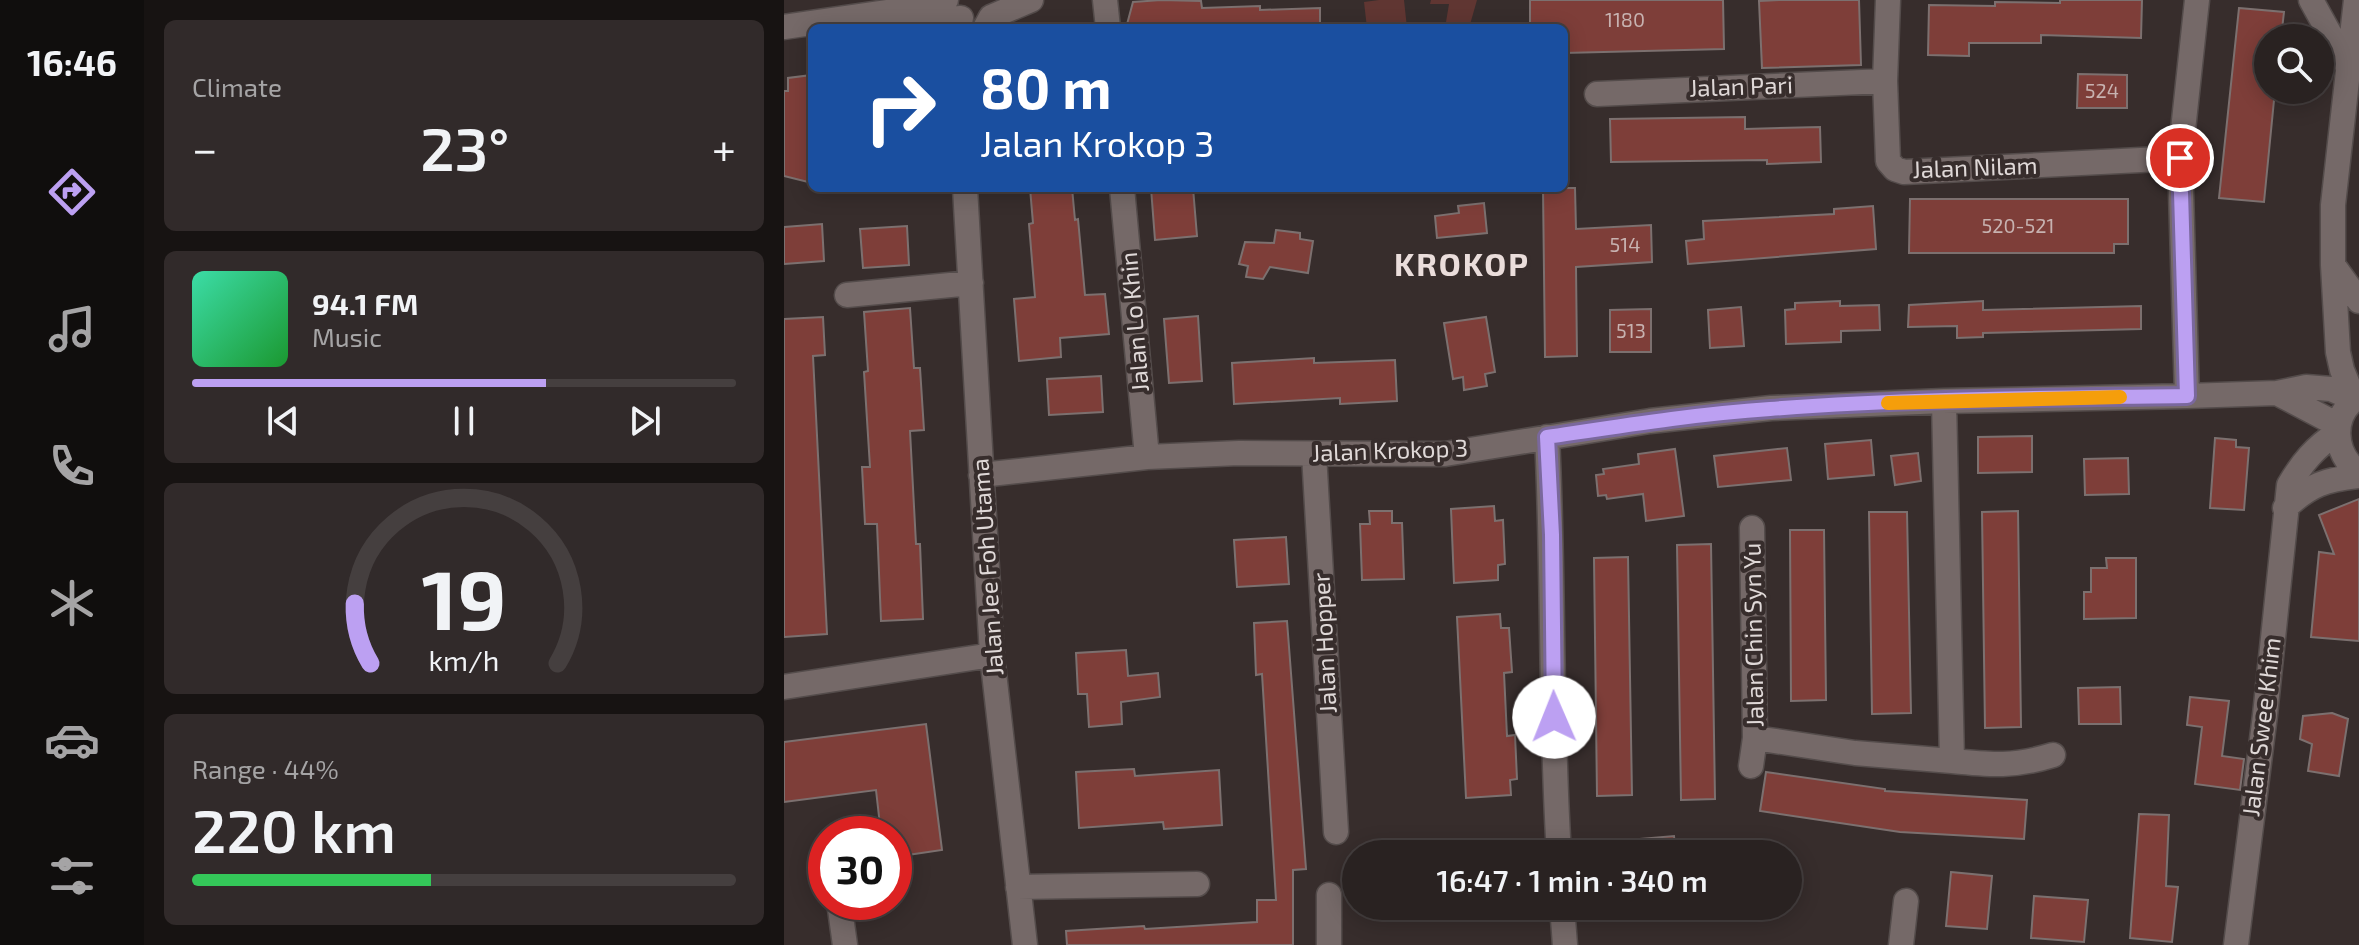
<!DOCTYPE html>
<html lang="en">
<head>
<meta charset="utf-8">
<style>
	body { margin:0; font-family:"Exo 2",sans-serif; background:#312a2a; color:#f1f3f6; height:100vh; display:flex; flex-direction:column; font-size:30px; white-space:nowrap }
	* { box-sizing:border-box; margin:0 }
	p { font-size:26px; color:#a5a4a5 }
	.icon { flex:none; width:44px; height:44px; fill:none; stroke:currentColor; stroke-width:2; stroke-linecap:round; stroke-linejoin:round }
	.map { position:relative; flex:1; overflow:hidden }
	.sheet { display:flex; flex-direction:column; gap:20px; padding:20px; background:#171312; width:640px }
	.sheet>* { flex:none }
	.banner { position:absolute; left:24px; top:24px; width:760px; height:168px; border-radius:12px; box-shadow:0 4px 20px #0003,0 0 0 2px #453f3f; background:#1a4fa0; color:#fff; overflow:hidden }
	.buttons { position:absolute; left:1470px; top:24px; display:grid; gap:16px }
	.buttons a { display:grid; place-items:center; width:80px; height:80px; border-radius:50%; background:#292221; box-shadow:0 4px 20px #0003,0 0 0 2px #453f3f; font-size:40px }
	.speed { position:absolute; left:24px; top:816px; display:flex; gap:16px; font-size:40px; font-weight:700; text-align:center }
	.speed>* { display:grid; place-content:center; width:104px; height:104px; border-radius:50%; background:#292221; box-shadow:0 4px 20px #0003,0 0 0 2px #453f3f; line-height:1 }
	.speed .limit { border:12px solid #d22; background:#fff; color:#111 }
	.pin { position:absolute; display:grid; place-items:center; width:68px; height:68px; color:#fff; margin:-34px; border:4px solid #fff; border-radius:50%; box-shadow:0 2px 8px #0007 }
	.me { position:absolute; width:88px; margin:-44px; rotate:359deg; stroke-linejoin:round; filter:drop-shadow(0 0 6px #0008) }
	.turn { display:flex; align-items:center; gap:28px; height:168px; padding:0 40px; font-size:36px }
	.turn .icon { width:104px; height:104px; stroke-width:2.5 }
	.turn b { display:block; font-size:56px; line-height:68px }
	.big { font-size:60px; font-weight:600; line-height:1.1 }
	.sheet .card { flex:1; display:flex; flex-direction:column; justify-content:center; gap:12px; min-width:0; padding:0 28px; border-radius:12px; background:#312a2a }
	.sheet .dial { align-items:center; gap:0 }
	.dial svg { height:208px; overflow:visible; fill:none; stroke:#453f3f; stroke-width:7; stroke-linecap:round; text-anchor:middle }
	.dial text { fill:#f1f3f6; stroke:none }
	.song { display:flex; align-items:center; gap:24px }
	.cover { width:96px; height:96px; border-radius:12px; background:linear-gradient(135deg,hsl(160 70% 55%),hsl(130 70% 35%)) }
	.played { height:8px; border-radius:4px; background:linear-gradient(90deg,#bca0f2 65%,#453f3f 65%) }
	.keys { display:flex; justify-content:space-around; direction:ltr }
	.heat { display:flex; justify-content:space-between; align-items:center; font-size:44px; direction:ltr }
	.charge { height:12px; border-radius:6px; background:linear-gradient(90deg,#34c759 44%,#453f3f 0) }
	.trip { position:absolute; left:558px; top:840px; width:460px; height:80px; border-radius:40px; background:#292221; box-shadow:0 4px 20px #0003,0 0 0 2px #453f3f; font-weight:600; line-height:80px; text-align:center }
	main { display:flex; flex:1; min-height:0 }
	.menu { display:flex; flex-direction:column; width:144px; justify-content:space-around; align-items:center; background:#100e0d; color:#a5a4a5 }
	.menu .icon { width:56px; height:56px }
	.menu .active { color:#bca0f2 }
	.menu b { font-size:36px; color:#f1f3f6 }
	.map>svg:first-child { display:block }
</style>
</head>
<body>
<main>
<nav class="menu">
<b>16:46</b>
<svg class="icon active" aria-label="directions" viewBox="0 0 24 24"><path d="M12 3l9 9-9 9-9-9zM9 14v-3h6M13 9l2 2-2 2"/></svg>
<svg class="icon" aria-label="music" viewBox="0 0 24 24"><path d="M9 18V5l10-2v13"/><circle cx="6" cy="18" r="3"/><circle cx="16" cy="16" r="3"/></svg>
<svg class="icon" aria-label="phone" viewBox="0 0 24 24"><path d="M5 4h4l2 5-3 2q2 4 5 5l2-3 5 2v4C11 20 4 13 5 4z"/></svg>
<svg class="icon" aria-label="climate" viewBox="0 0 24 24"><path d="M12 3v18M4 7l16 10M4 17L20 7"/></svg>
<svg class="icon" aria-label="car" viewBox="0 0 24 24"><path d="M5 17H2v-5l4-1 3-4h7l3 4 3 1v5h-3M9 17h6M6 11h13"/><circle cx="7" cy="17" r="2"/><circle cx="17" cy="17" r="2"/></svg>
<svg class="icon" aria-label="filters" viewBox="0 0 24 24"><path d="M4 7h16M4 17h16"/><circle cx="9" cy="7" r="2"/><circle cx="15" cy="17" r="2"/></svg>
</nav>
<section class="sheet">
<div class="card"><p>Climate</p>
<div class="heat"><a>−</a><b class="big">23°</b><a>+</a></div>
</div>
<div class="card">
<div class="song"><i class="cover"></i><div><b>94.1 FM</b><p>Music</p></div></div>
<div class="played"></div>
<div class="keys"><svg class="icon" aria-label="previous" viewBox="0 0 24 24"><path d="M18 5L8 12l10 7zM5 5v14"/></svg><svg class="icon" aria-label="pause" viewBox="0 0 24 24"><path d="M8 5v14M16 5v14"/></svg><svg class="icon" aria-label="next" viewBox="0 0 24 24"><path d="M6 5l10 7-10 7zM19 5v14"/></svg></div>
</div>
<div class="card dial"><svg viewBox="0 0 100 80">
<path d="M14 69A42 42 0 1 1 86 69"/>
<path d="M14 69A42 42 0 0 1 8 46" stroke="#bca0f2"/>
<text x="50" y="56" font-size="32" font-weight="700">19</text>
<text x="50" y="72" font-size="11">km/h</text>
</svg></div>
<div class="card"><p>Range · 44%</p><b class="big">220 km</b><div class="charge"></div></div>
</section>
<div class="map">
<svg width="1575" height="945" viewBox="0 0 1575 945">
	<rect width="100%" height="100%" fill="#372d2c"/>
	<path fill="#603632" d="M595 0H620L623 28H583L580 2Z
		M647 0H693L685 28H661L665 4H646Z"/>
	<path fill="#7e3e39" stroke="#7c706f" stroke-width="2" d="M377 0 417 1 418 8 476 6V10L536 8V28H342L349 2Z
		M746 0H939L940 49 780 53V28H746Z
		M995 0H1075L1077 65 978 68 975 1Z
		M1276 0H1358L1357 38 1257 35V43H1185V56L1144 55 1145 5 1211 6V2L1276 3Z
		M1455 8 1500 12 1497 38H1484V90H1491L1480 202 1435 198Z
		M1294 74 1343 75V108H1293Z
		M28 75V183L0 176V91H4V78Z
		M961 117V129L1036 127 1037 162 983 164V160L827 162 826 119Z
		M246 188H288L291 220 294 219 301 295 321 294 325 334 276 338 277 357 235 361 230 299 251 297 245 224 249 223Z
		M367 188H409L413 236 371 240Z
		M759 188H791L792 229 867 225 868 262 792 267 793 356 761 357Z
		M1126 199H1344V244H1330V253H1125Z
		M700 203 703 233 653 238 651 216 675 213 674 206Z
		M1089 206 1092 249 904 264 902 241 920 239 919 221 1050 214V209Z
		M38 224 40 261 0 264V227Z
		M123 226 125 265 79 268 76 229Z
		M492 230 516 233V239L529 241 524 273 486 267 479 279 462 277 464 266 455 264 461 242 490 243Z
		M1056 301V306L1095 305 1096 330 1057 331V342L1002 344 1001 310 1011 309V303Z
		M1199 301V310L1357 306V329L1199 333V337L1173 338V326L1124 327 1125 305Z
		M957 307 960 346 926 348 924 310Z
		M126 308 130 368H136L140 430 126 431 132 544H136L139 619 97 621 93 524H81L78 467H86L80 372 84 371 80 312Z
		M867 309V352H826V310Z
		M414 316 418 381 385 383 380 319Z
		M39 317 41 355 29 356 43 634 0 637V319Z
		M702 317 711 372 701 374 703 386 680 390 679 377 669 379 660 323Z
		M530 358V363L611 360 613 401 556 404V398L450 404 448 363Z
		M317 376 319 412 265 415 263 379Z
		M1248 436V472L1194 473V437Z
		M1431 438 1452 440V447L1465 448 1460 510 1426 508Z
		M1087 440 1090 475 1044 479 1041 444Z
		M1003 448 1007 480 934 487 930 456Z
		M891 449 900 516 862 521 859 494 823 499 822 495 814 496 812 475 820 474 819 469 855 464 854 454Z
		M1134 453 1137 481 1111 485 1107 456Z
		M1344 458 1345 494 1301 495 1300 459Z
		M1575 499V641L1527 637 1535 552 1550 554 1535 515Z
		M710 506 711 521 719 520 721 564 714 565V580L670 583 667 509Z
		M585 511H608V523H618L620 579 578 580 576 524H586Z
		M1234 511 1237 727 1201 728 1198 512Z
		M1085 512H1123L1127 713 1088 714Z
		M1006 530H1040L1042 700 1007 701Z
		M502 537 505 584 453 587 450 540Z
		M927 544 931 799 897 800 893 545Z
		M844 557 848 795 813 796 810 558Z
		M1322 558H1352V618L1300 619V592H1307V568H1323Z
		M716 614 717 628H725L728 672 720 673 723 736 731 735 733 779 726 780 727 795 682 798 673 617Z
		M503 621 522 869 509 870V945H283L282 931 360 926 361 929 473 922V900H492L478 674 472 675 470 623Z
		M342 650 344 676 374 673 376 697 337 702 338 724 305 727 303 694H294L292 653Z
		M1336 687 1337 724H1295L1294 688Z
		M1406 697 1445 701 1438 756 1460 759 1456 790 1411 784 1418 727 1403 725Z
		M1548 713 1564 719 1555 776 1524 771 1528 744 1516 739 1519 716Z
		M142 724 158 850 110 857V834H97L92 790 0 802V742Z
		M350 769 351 776 435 770 438 825 380 829 379 822 295 828 292 772Z
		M982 772 1101 789V791L1243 800 1240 839 1116 832 976 811Z
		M1355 814 1385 815 1382 886 1394 887 1388 942 1346 938Z
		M890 836 892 854H834L833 841Z
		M1167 872 1208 876 1203 929 1162 926Z
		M1250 896 1304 900 1300 942 1247 938Z"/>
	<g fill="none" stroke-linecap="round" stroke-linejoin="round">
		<g stroke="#544c4b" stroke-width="27">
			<path id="minor" d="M321 0 324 28
				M1104 0 1101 81 1104 161 1111 169 1120 172 1396 158
				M1527 0 1564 67
				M110 11C133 20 152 21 177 18
				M0 27 110 11 133 3 162 0
				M201 28 207 17 247 0
				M813 94 1101 81
				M181 188 208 655 241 945
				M338 188 363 457
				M1549 265 1575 301
				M63 295 187 283
				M1493 393 1554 425
				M1403 396 1396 158 1413 0
				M1575 396C1546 415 1549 453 1575 473
				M1570 399 1558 370 1554 352 1549 265V205L1572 0
				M763 437C770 576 766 715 775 854
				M530 454 552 832
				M197 475 363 457 455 453 661 454 866 421 987 408 1160 401 1403 396 1493 393 1522 387 1547 389 1570 399
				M1501 508C1527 484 1541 480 1575 476
				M968 528 971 738 1071 753 1168 761 1160 401
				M0 687 208 655
				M1168 761C1208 765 1230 767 1269 755
				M967 766 971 738
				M234 887 413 884
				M545 895V945
				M55 902 61 945
				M778 906 781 945
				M1117 945 1122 901
				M1452 945 1481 715 1505 485C1518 463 1531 447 1553 433"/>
		</g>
		<use href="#minor" stroke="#756968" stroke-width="24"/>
	</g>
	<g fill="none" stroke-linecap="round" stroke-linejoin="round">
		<g stroke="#7a689d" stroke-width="20">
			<path id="route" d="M770 717 768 535 763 437C837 426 911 414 986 409 1124 398 1264 398 1403 396L1396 158"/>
		</g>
		<use href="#route" stroke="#bca0f2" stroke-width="14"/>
		<path stroke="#f59e0b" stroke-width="14" d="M1104 403 1336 397"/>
	</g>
	<g text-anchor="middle" stroke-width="8" stroke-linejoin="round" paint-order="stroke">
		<g font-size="20" fill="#c7b2b0">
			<text x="841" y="27">1180</text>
			<text x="1318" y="98">524</text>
			<text x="1234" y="233">520-521</text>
			<text x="841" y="252">514</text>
			<text x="847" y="338">513</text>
		</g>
		<g font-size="24" fill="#dfd8d7" stroke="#372d2c">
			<text transform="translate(957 87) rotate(-2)" y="8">Jalan Pari</text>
			<text transform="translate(1191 168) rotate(-2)" y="8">Jalan Nilam</text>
			<text transform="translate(351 322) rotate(-95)" y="8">Jalan Lo Khin</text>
			<text transform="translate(606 451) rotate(-2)" y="8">Jalan Krokop 3</text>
			<text transform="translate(204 567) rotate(-94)" y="8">Jalan Jee Foh Utama</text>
			<text transform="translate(970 635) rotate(-91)" y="8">Jalan Chin Syn Yu</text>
			<text transform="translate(541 643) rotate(-93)" y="8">Jalan Hopper</text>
			<text transform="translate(1478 727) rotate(-83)" y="8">Jalan Swee Khim</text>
		</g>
		<g font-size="32" font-weight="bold" letter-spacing="2" fill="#eadddb" stroke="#372d2c">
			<text x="678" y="276">KROKOP</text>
		</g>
	</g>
</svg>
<div class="buttons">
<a><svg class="icon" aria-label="search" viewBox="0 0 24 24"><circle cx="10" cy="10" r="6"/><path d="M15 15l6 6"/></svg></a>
</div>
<div class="speed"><div class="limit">30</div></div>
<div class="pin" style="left:1396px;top:158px;background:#d93025"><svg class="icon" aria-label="arrive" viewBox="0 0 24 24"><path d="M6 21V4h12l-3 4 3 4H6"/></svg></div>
<svg class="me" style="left:770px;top:717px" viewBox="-20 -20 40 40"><circle r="19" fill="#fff"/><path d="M0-13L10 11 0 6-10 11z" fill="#bca0f2"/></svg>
<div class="trip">16:47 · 1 min · 340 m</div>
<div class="banner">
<div class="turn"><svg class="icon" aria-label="right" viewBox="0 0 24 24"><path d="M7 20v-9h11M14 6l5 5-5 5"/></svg><div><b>80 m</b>Jalan Krokop 3</div></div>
</div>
</div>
</main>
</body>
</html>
